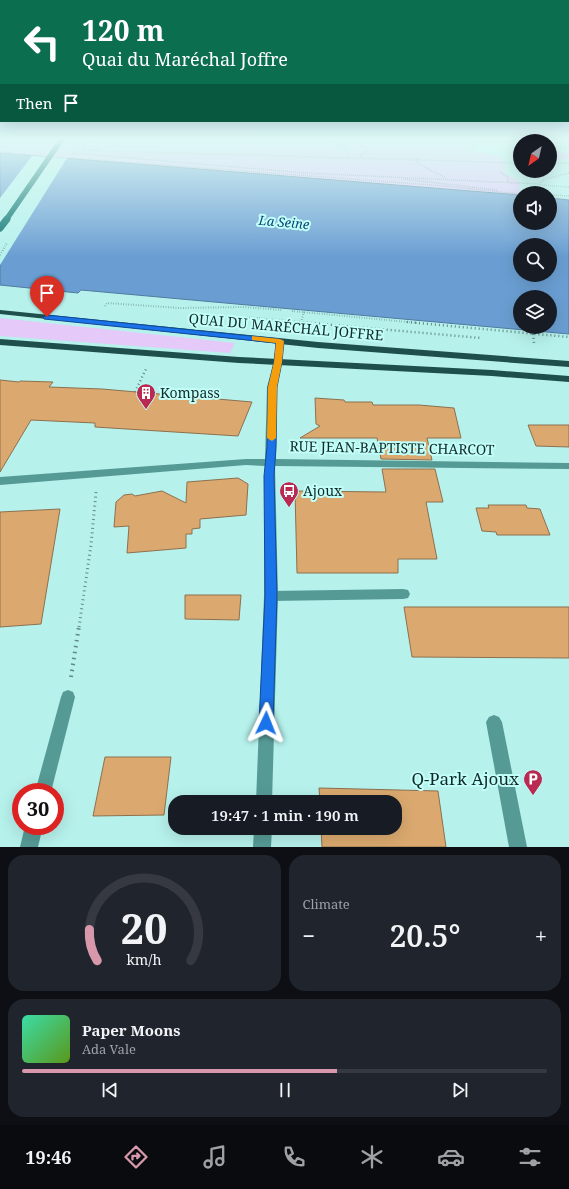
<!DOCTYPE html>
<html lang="en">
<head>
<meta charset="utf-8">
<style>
	body { margin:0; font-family:"Noto Serif",serif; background:#20242c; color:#f1f3f6; height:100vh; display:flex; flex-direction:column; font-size:15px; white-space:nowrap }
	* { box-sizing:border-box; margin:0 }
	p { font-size:13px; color:#9ea1a6 }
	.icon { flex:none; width:22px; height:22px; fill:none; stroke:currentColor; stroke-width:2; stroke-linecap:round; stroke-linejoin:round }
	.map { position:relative; height:847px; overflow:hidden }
	.details { display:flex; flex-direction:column; gap:8px; padding:8px; background:#0d0f14; flex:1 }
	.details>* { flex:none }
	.guide { position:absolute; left:0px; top:0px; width:569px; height:122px; box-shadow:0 4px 16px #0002; background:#0b6e4f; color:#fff; overflow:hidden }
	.needle { width:26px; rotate:214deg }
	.controls { position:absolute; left:513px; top:134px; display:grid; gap:8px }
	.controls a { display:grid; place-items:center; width:44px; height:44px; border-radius:50%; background:#171b24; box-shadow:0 4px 16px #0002; font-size:20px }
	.speed { position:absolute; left:12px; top:783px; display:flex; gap:8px; font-size:20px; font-weight:700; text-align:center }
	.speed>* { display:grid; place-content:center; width:52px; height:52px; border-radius:50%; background:#171b24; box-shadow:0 4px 16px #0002; line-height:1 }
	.speed .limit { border:6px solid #d22; background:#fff; color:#111 }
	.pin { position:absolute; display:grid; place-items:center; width:34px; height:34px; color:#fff; margin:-41px -17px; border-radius:50% 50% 50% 0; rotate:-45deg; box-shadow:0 0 4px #0007 }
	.pin .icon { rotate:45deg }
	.me { position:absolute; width:44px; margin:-22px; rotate:2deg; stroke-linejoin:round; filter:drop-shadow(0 0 3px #0008) }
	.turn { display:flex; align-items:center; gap:14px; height:84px; padding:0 16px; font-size:18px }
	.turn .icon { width:52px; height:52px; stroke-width:2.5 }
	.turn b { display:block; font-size:28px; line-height:34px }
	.then { display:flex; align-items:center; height:38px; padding:0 16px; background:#0003; gap:8px; font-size:15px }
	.big { font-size:30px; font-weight:600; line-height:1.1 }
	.details .card { flex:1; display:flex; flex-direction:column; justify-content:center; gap:6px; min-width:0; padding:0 14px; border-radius:16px; background:#20242c }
	.details .dial { align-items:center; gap:0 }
	.dial svg { height:104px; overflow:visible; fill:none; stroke:#363941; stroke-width:7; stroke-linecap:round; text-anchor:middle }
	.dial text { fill:#f1f3f6; stroke:none }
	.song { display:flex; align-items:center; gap:12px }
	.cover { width:48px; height:48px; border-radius:6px; background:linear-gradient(135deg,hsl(160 70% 55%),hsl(90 70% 35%)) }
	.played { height:4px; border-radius:2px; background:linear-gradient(90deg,#d898ac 60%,#363941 60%) }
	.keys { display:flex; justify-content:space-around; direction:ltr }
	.heat { display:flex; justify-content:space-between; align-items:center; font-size:22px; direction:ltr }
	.details .tiles { flex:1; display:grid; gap:8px; grid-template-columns:1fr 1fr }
	.card:last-child { grid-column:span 2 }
	.trip { position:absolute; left:168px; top:795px; width:234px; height:40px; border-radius:16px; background:#171b24; box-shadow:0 4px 16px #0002; font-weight:600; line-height:40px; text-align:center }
	.tab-bar { display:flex; height:64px; justify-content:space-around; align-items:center; background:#090b0e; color:#9ea1a6 }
	.tab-bar .icon { width:28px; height:28px }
	.tab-bar .on { color:#d898ac }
	.tab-bar b { font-size:18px; color:#f1f3f6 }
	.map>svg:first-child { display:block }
</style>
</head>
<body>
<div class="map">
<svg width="569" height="847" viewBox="0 0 569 847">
	<rect width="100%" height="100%" fill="#b6f1ec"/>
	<path fill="#e4c9f9" d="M0 139H493L495 141 475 142 476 145 473 151 501 156 505 165 506 174 519 181 520 195 0 153Z
		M559 152 569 153V159L550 160 552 153Z
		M0 318 235 343 230 353 0 336Z"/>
	<path fill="#6a9ed2" stroke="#507b9f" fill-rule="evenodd" d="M0 153 520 195V223H550V198L569 200V334L81 290 78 293 0 285ZM520 245H550V275H520ZM520 297H550V327H520Z"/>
	<path fill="#b6f1ec" d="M32 156 67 158 0 265V198Z"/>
	<path fill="#dba96f" stroke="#8d704e" d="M0 380 19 382 20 381 53 382 49 387 102 389 252 402 238 436 95 427V423L31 420 0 472Z
		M315 398 344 400 345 402H372L373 405H419L454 408 461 438H427L432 460 381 459 377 438H300L320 426 316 424Z
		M528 425H569V447L536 446Z
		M382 469H435L443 502H426L437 559H398V573H297L295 491 386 492Z
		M238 478 248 484 246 515 200 519V528L192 529V534H186V548L127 553 129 526 114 527 116 502 124 495 132 494 135 496 162 491 186 503 187 482Z
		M488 505H526L527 508 540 509 550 535H497L496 532 482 531 476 508H489Z
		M60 509 41 624 0 627V512Z
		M185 595H241L239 620 185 619Z
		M404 607H569V658L412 657Z
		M105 757H171L164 815 93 816Z
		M319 788 438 791 446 847H322L321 828H395V802H320Z"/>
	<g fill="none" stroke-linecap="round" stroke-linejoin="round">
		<path stroke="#618a87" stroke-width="1.5" stroke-dasharray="0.5 1.5" stroke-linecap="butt" d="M326 139 345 146 349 158
			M520 139 522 141
			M536 139 569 140
			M550 142 569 143
			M550 144 569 145
			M550 146 569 147
			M550 149H569
			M74 150 520 163
			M82 150 87 142 95 139
			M93 150 100 148
			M0 152 31 155
			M72 153 305 173 539 184 545 179 569 173
			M70 158 444 186 520 194
			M361 158 362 154 368 151
			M417 159 418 164 446 178
			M550 163H569
			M500 172 508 177V182
			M403 179 497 190
			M540 185 569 187
			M550 195 569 196"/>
		<path stroke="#618a87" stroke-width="2" stroke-dasharray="0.5 2" stroke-linecap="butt" d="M105 306 107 303 180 308 243 307 283 310
			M292 311 418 323
			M244 320 245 317 311 323
			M301 322 304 312"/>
		<path stroke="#618a87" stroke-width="2.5" stroke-dasharray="1 3" stroke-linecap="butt" d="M299 322 481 338
			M407 322 569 337
			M533 334 534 343
			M135 392 146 369"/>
		<path stroke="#618a87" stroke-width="3" stroke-dasharray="1 3.5" stroke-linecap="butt" d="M79 627 91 545 96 492"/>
		<path stroke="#618a87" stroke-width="4" stroke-dasharray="1.5 4.5" stroke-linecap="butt" d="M71 677 79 626"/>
		<path fill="#569a95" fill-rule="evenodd" d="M403 589 408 590 410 594 408 598 403 599 271 601 266 600 264 596 266 592 271 591Z
			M494 715 499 717 502 722 527 847H509L486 722 489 717Z"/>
		<path fill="#569a95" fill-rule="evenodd" d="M280 338 284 341 282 362 277 387 276 459 569 463V469L275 466 278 596 272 802H256L264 596 265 466 246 465 0 485V477L246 459H265L267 387 274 362 276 341Z
			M68 690 73 692 75 697 51 792H35L61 697 63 692Z
			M25 826H43L38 847H20Z
			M254 828H272L271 847H253Z"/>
		<path fill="#1e4f4c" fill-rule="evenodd" d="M0 310 318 342 569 361V367L318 348 0 314Z
			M0 339 239 357 492 370 569 376V382L492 376 239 363 0 345Z"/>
		<path stroke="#618a87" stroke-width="2" stroke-dasharray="0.5 2" stroke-linecap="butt" d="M0 255 7 243"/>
		<path stroke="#08726d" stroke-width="5.5" d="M6 220 62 139"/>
		<path stroke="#08726d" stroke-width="7" d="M0 228 7 219"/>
	</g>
	<linearGradient id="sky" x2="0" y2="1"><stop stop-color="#75abdf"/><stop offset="0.54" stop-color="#def9f6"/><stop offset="1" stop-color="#def9f6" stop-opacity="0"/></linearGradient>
	<rect width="569" height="257" fill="url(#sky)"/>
	<path fill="#1a73e8" stroke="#114b97" d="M47 315 280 339 284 341 282 362 277 387 276 447 274 476 277 596 273 723 271 727 266 729 261 727 259 723 265 596 264 476 267 447 268 387 274 362 276 343 44 319 43 317Z"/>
	<path fill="#f59e0b" d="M252 336 280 339 284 341 282 362 277 387 276 438 272 441 267 438 268 387 274 362 276 343 252 340Z"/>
	<defs>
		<g id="building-pin" transform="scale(1)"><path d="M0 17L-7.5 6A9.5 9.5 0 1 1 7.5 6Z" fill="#b92952" stroke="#c3fff9"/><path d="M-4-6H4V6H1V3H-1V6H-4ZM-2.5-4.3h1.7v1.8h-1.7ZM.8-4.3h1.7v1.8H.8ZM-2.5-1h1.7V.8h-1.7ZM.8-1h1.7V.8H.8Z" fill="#fff"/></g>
		<g id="bus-pin" transform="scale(1)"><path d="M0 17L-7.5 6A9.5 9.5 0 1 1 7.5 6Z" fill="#b92952" stroke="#c3fff9"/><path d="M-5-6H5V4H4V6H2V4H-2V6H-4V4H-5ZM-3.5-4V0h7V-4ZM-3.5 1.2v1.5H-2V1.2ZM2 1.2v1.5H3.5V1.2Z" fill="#fff"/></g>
		<g id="parking-pin" transform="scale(1)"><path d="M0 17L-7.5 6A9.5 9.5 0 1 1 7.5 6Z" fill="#b92952" stroke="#c3fff9"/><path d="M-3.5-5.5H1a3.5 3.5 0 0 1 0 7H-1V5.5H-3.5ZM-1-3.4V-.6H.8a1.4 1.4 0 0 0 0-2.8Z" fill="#fff"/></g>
	</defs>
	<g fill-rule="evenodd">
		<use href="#building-pin" x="146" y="393"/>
		<use href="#bus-pin" x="289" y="491"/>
		<use href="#parking-pin" x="533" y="779"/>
	</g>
	<g text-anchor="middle" stroke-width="4" stroke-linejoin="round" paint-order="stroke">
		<g font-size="13" font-style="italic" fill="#094575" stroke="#c3fff9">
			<text transform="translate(284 222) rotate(5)" y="5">La Seine</text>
		</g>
		<g font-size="14" fill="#122a28" stroke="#c3fff9">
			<text transform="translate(286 327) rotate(5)" y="5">QUAI DU MARÉCHAL JOFFRE</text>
			<text transform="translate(392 448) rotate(1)" y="5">RUE JEAN-BAPTISTE CHARCOT</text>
		</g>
		<g font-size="14" fill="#122a28" stroke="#c3fff9" text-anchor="start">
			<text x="160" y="398">Kompass</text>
			<text x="303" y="496">Ajoux</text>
		</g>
		<g font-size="17" fill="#122a28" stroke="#c3fff9" text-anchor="end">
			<text x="519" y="785">Q-Park Ajoux</text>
		</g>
	</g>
</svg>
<div class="controls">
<a><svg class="needle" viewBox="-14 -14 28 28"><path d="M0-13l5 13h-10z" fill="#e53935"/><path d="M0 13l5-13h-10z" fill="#9ea1a6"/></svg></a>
<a><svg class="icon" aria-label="sound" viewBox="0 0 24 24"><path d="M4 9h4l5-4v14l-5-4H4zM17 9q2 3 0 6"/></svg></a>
<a><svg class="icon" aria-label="search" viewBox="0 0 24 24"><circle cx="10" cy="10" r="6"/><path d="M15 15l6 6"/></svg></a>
<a><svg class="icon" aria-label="layers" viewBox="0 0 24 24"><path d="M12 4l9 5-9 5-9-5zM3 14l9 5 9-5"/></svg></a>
</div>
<div class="speed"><div class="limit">30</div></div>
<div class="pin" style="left:47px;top:317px;background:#d93025"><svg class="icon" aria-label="arrive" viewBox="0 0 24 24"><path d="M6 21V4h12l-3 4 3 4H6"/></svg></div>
<svg class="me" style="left:266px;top:723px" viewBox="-20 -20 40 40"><path d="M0-17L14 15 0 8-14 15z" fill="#1a73e8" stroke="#fff" stroke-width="4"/></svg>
<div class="trip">19:47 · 1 min · 190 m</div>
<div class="guide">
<div class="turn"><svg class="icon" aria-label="left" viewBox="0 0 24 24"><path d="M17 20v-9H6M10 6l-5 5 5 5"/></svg><div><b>120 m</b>Quai du Maréchal Joffre</div></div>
<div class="then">Then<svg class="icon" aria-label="arrive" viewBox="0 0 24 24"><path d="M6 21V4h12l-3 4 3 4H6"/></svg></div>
</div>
</div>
<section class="details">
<div class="tiles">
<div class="card dial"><svg viewBox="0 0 100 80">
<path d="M14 69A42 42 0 1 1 86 69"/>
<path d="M14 69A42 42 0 0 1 8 45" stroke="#d898ac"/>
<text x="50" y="56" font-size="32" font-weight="700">20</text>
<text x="50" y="72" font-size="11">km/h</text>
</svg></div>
<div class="card"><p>Climate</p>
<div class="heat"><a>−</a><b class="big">20.5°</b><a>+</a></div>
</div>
<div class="card">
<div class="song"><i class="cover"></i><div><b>Paper Moons</b><p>Ada Vale</p></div></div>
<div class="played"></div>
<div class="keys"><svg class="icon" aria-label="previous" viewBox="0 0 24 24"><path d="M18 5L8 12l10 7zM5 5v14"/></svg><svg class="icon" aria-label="pause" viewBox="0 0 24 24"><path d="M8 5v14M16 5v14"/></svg><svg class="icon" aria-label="next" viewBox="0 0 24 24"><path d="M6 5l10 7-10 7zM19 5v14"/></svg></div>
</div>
</div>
</section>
<nav class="tab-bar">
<b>19:46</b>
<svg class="icon on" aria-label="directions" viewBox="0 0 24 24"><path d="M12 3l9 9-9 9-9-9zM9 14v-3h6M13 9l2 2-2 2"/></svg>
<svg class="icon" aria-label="music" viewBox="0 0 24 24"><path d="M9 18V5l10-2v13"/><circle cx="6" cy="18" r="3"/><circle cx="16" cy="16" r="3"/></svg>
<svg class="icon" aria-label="phone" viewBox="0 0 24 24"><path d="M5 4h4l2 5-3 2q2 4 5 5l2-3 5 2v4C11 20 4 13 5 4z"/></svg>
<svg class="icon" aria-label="climate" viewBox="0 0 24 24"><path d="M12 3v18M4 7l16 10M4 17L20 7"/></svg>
<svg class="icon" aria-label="car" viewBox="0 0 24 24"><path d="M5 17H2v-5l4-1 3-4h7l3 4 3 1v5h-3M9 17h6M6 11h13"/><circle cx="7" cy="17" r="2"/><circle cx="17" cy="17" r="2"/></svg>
<svg class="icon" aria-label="filters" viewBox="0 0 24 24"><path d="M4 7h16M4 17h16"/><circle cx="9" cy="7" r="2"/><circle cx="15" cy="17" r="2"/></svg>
</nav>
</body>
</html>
